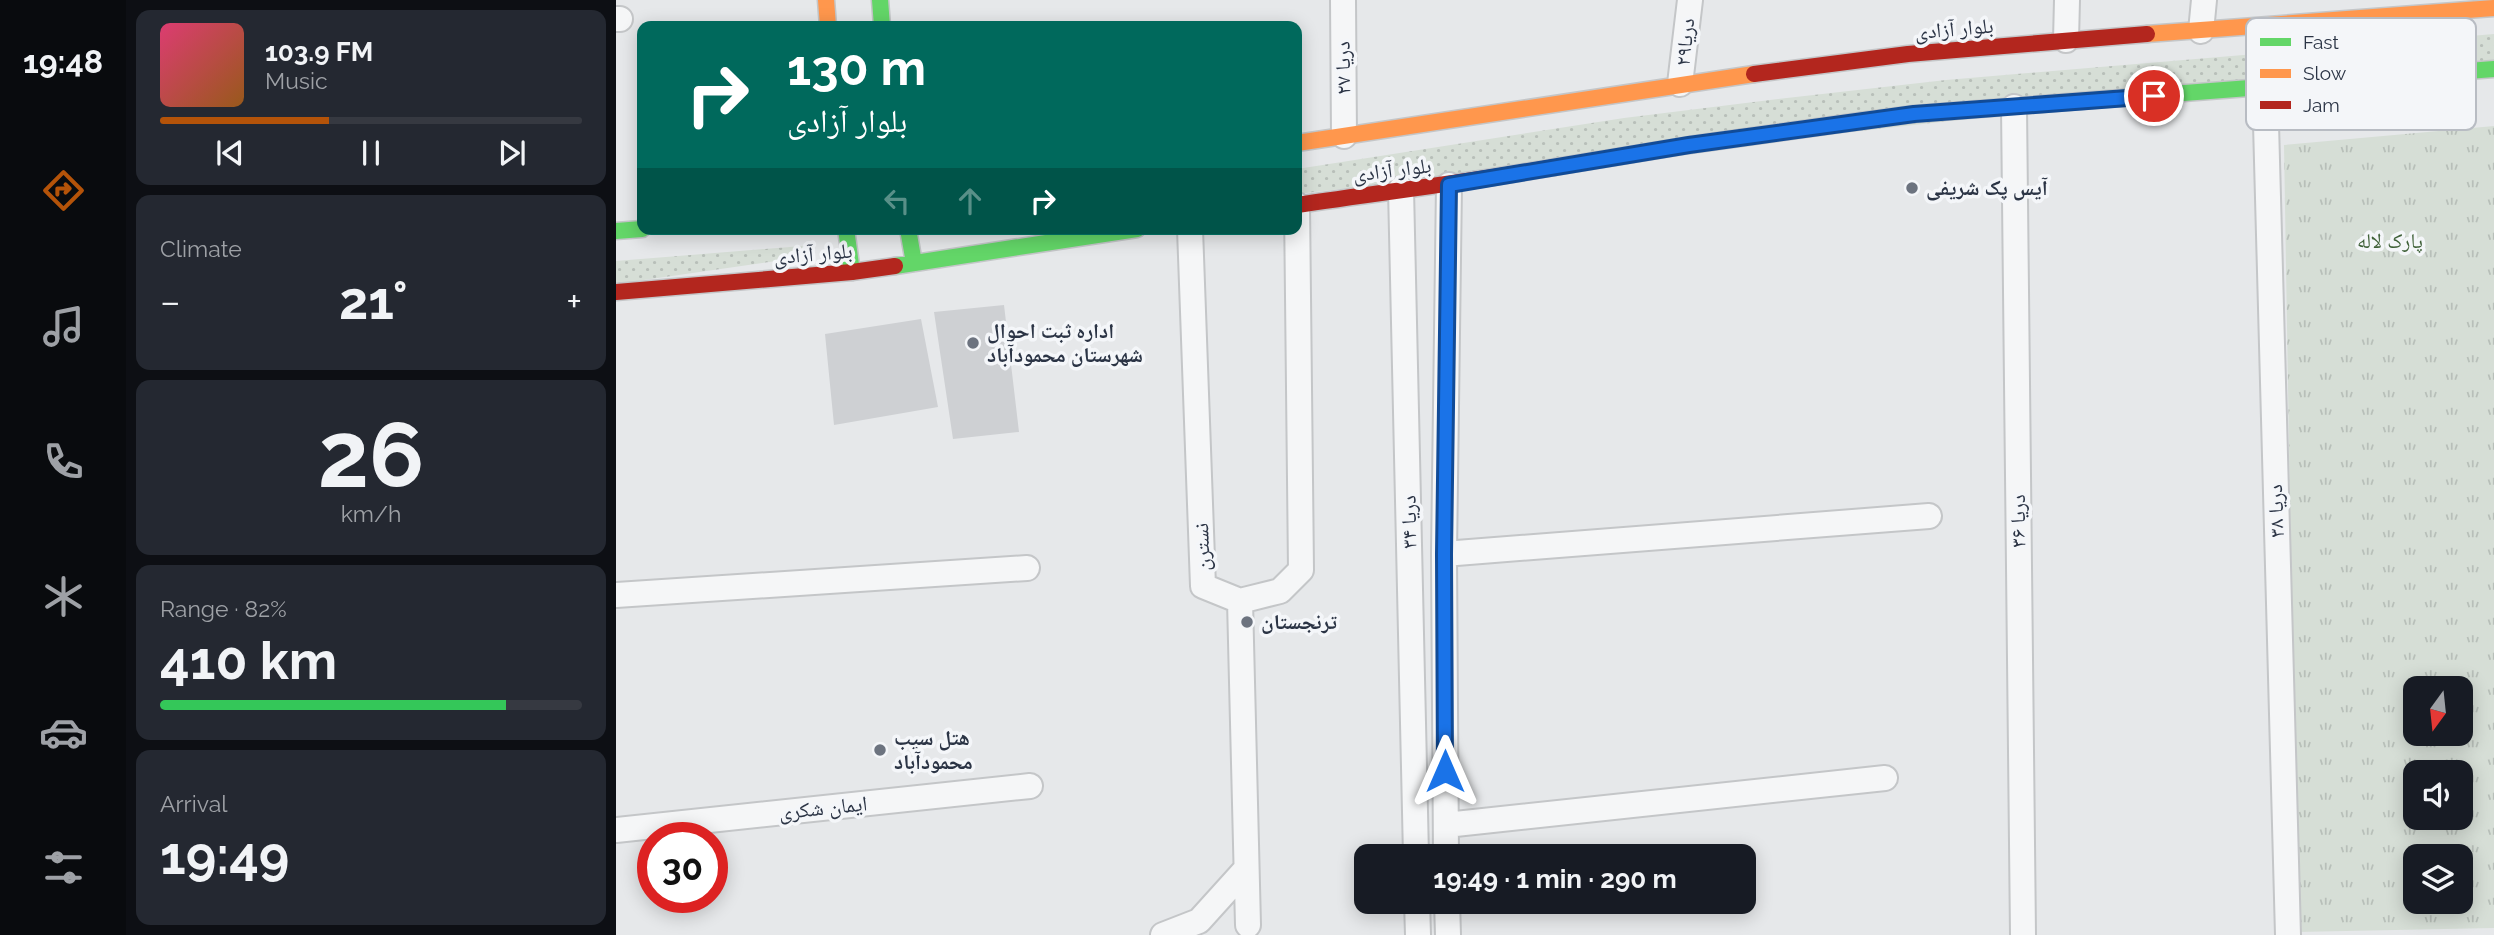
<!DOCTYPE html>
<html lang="en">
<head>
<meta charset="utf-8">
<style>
	body { margin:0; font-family:Raleway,"Noto Naskh Arabic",sans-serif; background:#242831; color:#f1f3f6; height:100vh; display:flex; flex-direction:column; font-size:26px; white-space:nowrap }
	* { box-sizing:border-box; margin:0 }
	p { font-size:23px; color:#9ea1a6 }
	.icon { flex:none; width:38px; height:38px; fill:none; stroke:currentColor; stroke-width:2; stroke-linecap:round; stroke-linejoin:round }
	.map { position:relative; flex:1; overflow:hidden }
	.drawer { display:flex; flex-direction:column; gap:10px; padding:10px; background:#0d0f14; width:490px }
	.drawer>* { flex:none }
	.banner { position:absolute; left:21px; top:21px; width:665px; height:214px; border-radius:14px; box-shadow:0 4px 18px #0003; background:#00695c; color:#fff; overflow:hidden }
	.needle { width:46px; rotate:195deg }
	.controls { position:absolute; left:1787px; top:676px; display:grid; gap:14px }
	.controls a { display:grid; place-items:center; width:70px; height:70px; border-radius:14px; background:#171b24; box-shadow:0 4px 18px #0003; font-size:35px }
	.speed { position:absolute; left:21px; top:822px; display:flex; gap:14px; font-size:35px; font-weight:700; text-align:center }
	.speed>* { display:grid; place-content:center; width:91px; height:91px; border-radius:50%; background:#171b24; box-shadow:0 4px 18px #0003; line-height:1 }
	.speed .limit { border:10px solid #d22; background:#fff; color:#111 }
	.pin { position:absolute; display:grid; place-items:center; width:60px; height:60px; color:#fff; margin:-30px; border:4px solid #fff; border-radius:50%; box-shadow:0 2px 7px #0007 }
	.me { position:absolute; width:77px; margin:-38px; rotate:0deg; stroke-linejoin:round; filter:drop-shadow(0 0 5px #0008) }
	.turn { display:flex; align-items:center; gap:24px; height:147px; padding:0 35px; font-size:32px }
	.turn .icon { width:91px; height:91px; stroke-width:2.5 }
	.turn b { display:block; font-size:49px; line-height:60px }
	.lanes { display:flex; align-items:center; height:66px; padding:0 35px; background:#0003; justify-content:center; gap:35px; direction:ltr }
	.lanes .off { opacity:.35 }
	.big { font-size:52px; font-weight:700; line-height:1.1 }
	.drawer .widget { flex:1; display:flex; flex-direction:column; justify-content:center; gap:10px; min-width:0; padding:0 24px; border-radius:14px; background:#242831 }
	.drawer .dial { align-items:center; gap:0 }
	.dial b { font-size:91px; line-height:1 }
	.song { display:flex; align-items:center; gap:21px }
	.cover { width:84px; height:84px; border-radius:10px; background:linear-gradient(135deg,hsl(340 70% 55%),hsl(30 70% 35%)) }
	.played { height:7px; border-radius:4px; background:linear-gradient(90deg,#b45309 40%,#363941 40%) }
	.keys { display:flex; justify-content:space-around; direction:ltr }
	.heat { display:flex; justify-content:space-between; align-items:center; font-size:38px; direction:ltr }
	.charge { height:10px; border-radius:5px; background:linear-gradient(90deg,#34c759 82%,#363941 0) }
	.trip { position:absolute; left:738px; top:844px; width:402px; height:70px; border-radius:14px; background:#171b24; box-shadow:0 4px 18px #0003; font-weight:700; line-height:70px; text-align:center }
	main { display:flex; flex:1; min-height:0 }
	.tabs { display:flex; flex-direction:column; width:126px; justify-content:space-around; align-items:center; background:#090b0e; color:#9ea1a6 }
	.tabs .icon { width:49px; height:49px }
	.tabs .active { color:#b45309 }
	.tabs b { font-size:32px; color:#f1f3f6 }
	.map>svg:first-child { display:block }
</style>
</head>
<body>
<main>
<nav class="tabs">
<b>19:48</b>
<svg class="icon active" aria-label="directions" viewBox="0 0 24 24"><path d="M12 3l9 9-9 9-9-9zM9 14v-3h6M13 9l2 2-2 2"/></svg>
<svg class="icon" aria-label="music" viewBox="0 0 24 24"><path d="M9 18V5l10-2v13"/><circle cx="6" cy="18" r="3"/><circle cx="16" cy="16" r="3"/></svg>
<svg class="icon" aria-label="phone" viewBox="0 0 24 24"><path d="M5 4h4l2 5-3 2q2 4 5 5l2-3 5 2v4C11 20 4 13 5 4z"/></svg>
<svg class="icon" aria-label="climate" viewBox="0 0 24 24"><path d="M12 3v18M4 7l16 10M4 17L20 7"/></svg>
<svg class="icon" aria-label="car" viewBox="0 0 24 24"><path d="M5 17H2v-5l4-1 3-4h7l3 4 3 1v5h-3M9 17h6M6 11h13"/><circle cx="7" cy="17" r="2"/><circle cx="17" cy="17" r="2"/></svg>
<svg class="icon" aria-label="filters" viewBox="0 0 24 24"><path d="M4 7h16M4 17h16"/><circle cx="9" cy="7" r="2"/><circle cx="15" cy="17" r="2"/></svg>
</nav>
<section class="drawer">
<div class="widget">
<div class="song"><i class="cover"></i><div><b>103.9 FM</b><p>Music</p></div></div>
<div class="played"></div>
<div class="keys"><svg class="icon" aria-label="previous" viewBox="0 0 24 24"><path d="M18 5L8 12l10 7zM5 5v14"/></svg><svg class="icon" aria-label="pause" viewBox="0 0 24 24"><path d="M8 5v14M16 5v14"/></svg><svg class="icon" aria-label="next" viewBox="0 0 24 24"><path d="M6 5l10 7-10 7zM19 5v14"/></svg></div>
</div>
<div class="widget"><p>Climate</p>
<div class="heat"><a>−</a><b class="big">21°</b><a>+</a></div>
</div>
<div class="widget dial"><b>26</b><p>km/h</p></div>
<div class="widget"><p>Range · 82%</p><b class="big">410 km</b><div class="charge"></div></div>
<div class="widget"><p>Arrival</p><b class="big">19:49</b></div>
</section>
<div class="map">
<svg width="1878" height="935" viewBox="0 0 1878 935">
	<defs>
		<pattern id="grass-dots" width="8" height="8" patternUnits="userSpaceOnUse" patternTransform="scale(1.75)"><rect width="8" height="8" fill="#d6ded6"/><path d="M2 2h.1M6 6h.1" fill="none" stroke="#b8bfb9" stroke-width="1.8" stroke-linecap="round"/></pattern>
		<pattern id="park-tufts" width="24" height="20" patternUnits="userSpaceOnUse" patternTransform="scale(1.75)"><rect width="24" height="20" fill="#d6ded6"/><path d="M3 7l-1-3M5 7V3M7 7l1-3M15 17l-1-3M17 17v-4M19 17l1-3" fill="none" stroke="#b8bfb9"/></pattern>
	</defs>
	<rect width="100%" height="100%" fill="#e6e8ea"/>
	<path fill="url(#grass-dots)" d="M1878 34V60L681 194V169L1008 118 1154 100 1330 80Z
		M186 246 195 256 0 284V261Z"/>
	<path fill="url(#park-tufts)" fill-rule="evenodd" d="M1878 126V928L1681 932 1668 145ZM1799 688H1844V733H1799ZM1799 772H1844V817H1799ZM1799 856H1844V901H1799Z"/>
	<path fill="#ced0d3" d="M388 305 403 432 337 439 318 312Z
		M305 319 322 407 218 425 209 334Z"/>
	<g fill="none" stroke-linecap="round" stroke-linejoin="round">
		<g stroke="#c4c6c8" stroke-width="28">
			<path id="street" d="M727 0 728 136
				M0 19H4
				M1585 31 1588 0
				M1450 40 1451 0
				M1064 84 1074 0
				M1649 87 1672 935
				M1398 107 1407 935
				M785 189 800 856
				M574 229 587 586 624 601 632 925
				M828 554 1313 516
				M0 595 411 568
				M624 601 664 591 685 570 681 205
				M830 825 1269 778
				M0 830 414 786
				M830 856 828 554 833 185
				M801 901 802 935
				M831 901 832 935
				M547 935 583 921 630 869"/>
		</g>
		<g stroke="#c4c6c8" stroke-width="19">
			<path id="fast" d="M264 0 266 26
				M1245 121 1298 114 1878 69
				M230 229 236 272
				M292 229 298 263
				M0 231 26 229
				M279 266 521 229"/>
		</g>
		<g stroke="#c4c6c8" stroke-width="19">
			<path id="slow" d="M210 0 212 26
				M1531 34 1878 8
				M681 143 1138 74
				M939 167 1073 145 1245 121"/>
		</g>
		<g stroke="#c4c6c8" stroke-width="19">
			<path id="jam" d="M1138 74 1292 54 1531 34
				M681 205C767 192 853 182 939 167
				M0 292 236 272 279 266"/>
		</g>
		<use href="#street" stroke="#f5f6f7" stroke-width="24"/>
		<use href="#fast" stroke="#63d668" stroke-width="16"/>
		<use href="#slow" stroke="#ff974d" stroke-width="16"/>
		<use href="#jam" stroke="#b3261e" stroke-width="16"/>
	</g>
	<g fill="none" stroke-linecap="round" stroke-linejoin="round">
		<g stroke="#114b97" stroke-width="18">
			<path id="route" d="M829 771 828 554 833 185 1073 145 1298 114 1538 96"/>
		</g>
		<use href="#route" stroke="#1a73e8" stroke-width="12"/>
	</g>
	<g fill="#6c737f" stroke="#f4f6f9" stroke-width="2.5">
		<circle cx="1296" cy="188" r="7"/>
		<circle cx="357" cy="343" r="7"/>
		<circle cx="631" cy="622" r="7"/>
		<circle cx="264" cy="750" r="7"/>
	</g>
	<g text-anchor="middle" stroke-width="7" stroke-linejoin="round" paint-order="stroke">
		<g font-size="21" fill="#2b3445" stroke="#f4f6f9">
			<text transform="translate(1338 29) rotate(-5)" y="7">بلوار آزادی</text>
			<text transform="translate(1069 42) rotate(-84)" y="7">دریا۲۹</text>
			<text transform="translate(727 68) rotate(-91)" y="7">دریا ۲۷</text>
			<text transform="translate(776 170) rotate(-7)" y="7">بلوار آزادی</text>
			<text transform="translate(197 254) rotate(-5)" y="7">بلوار آزادی</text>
			<text transform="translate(1660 511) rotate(-92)" y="7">دریا ۳۸</text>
			<text transform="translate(1402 521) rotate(-90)" y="7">دریا ۳۶</text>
			<text transform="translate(793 522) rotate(-91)" y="7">دریا ۳۴</text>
			<text transform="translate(586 547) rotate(-92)" y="7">نسترن</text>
			<text transform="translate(207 808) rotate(-6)" y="7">ایمان شکری</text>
		</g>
		<g font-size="21" font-weight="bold" fill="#2b3445" stroke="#f4f6f9" text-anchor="start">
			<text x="1310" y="195">آیس پک شریفی</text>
			<text x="371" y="338">اداره ثبت احوال<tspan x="371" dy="24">شهرستان محمودآباد</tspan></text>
			<text x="645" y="629">ترنجستان</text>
			<text x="278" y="745">هتل سیب<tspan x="278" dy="24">محمودآباد</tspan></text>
		</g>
		<g font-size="21" fill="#3f6138" stroke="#f4f6f9">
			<text x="1774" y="248">پارک لاله</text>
		</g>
	</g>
	<rect x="1630" y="18" width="230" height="112" rx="10" fill="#f4f6f9" stroke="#b8bcc3" stroke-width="2"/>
	<rect x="1644" y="38" width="31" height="8" fill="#63d668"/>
	<rect x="1644" y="69" width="31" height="9" fill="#ff974d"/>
	<rect x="1644" y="101" width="31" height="8" fill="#b3261e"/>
	<g font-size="19" fill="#2b3445">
		<text x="1687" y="49">Fast</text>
		<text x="1687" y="80">Slow</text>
		<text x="1687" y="112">Jam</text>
	</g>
</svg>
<div class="controls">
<a><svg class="needle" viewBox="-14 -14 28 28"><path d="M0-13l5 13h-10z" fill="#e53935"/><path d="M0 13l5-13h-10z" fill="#9ea1a6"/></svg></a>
<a><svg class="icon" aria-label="sound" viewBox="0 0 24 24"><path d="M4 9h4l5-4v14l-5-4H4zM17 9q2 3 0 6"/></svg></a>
<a><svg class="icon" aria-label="layers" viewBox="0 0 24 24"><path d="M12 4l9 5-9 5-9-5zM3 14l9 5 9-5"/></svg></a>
</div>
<div class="speed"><div class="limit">30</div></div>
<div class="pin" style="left:1538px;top:96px;background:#d93025"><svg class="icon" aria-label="arrive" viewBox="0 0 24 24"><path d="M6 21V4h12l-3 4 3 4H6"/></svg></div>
<svg class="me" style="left:829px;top:771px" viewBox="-20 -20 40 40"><path d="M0-17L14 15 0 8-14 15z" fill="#1a73e8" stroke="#fff" stroke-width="4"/></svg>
<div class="trip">19:49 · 1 min · 290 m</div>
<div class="banner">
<div class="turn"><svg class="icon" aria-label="right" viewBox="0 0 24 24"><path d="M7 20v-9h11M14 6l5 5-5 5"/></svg><div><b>130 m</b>بلوار آزادی</div></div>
<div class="lanes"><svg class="icon off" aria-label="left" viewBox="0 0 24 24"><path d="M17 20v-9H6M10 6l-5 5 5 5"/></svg><svg class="icon off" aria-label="ahead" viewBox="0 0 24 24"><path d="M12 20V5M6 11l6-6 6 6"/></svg><svg class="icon" aria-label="right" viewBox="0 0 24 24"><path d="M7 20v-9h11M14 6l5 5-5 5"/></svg></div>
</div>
</div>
</main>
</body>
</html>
